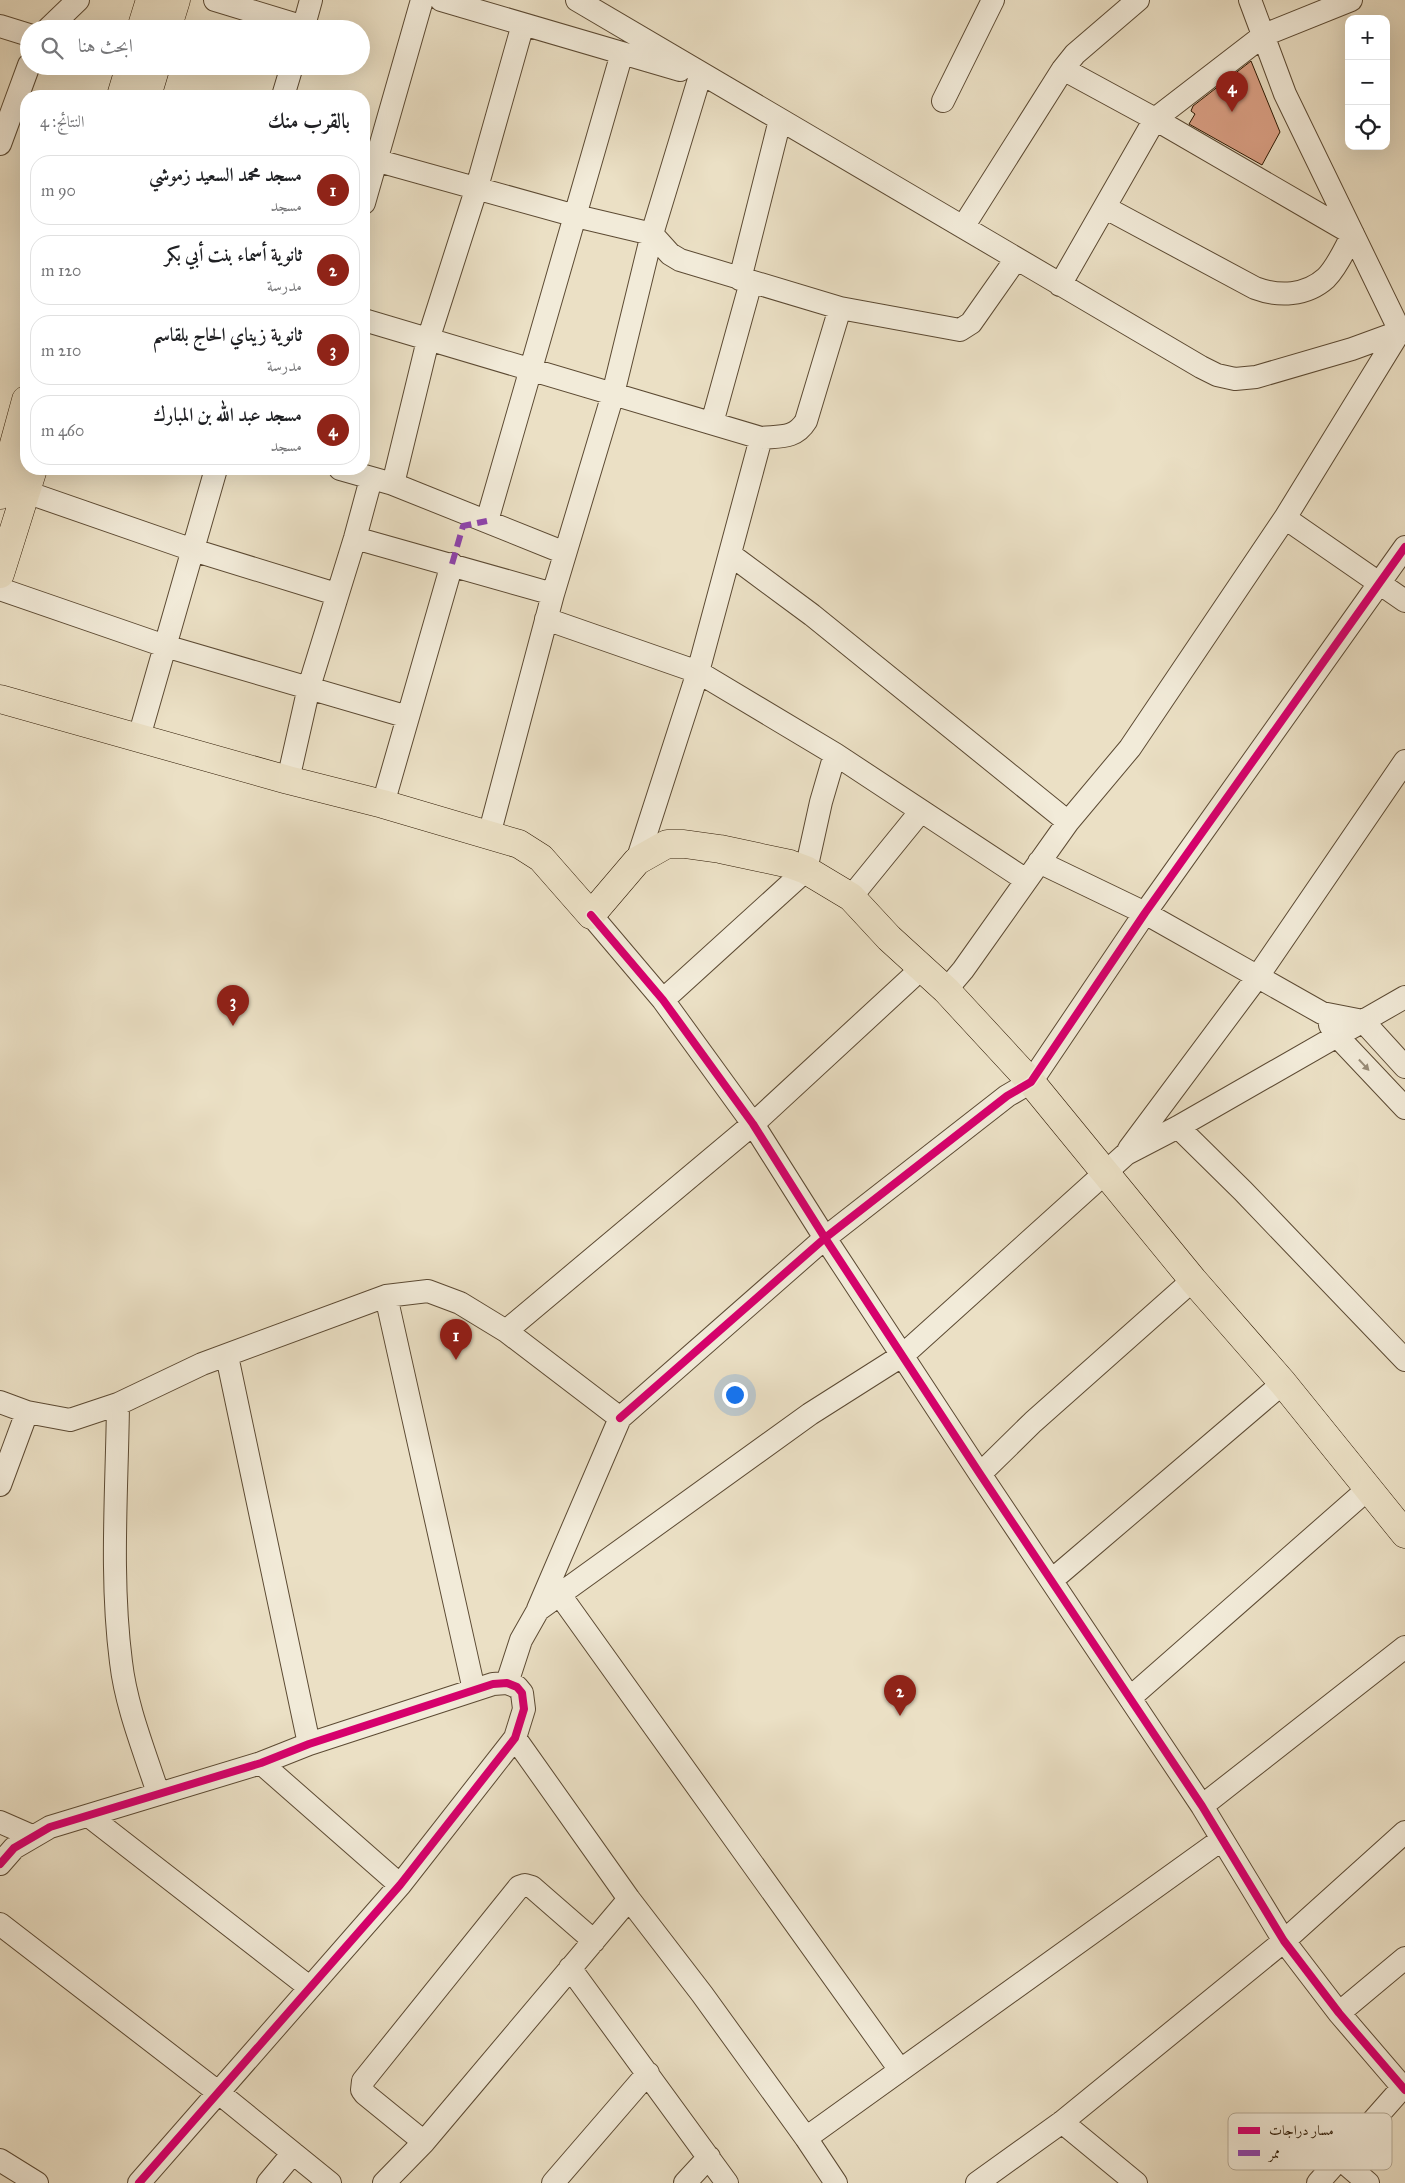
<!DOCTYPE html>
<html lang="ar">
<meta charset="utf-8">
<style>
body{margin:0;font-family:"IM FELL Great Primer",Amiri,serif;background:#f2f2f2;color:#202124;direction:rtl}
.controls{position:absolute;right:15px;top:15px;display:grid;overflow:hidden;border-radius:10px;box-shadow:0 5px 20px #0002}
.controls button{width:45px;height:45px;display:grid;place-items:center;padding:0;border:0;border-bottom:1px solid #e0e0e0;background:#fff;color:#202124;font:25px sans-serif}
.you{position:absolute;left:734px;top:1394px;width:18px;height:18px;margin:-12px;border:4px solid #fff;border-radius:50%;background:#1a73e8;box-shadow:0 0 0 8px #1a73e833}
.badge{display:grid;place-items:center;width:32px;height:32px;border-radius:50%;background:#8f2418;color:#fff;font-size:16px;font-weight:700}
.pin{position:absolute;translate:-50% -41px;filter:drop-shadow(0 1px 2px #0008)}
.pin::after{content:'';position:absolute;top:26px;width:18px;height:15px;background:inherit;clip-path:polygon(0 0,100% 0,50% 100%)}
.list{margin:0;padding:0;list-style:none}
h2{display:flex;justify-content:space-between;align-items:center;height:65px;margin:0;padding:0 20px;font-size:21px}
h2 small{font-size:16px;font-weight:400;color:#757577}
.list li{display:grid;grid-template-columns:32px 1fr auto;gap:15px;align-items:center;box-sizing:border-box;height:70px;margin:0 10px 10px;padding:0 10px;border:1px solid #e0e0e0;border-radius:20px}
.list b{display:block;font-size:19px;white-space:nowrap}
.list p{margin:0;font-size:16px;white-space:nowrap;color:#757577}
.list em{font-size:16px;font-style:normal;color:#757577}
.icon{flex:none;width:28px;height:28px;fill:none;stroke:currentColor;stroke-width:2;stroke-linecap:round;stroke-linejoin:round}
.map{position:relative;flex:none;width:1405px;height:2183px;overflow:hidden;direction:ltr}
.search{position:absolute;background:#fff;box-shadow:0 5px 20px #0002;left:20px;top:20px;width:350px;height:55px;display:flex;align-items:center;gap:12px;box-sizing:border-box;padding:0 18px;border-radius:28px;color:#757577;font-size:19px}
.panel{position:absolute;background:#fff;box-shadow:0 5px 20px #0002;left:20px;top:90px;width:350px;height:385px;border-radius:20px;direction:rtl}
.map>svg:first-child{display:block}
</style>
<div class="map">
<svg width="1405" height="2183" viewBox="0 0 1405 2183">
<rect width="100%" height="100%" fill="#ebe0c5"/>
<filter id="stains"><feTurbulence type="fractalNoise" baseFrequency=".004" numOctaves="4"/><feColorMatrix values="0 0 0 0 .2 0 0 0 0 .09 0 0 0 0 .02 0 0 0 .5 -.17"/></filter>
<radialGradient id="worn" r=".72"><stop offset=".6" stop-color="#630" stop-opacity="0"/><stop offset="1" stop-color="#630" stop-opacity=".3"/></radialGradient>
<path fill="#daa085" stroke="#2d1802" d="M1251 61 1280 132 1262 165 1189 124 1195 114 1191 111 1193 106Z"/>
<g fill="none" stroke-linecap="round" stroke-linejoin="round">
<g stroke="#5c4a33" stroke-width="24">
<path id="minor" d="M215 0 304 27
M441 0 680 70
M577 0 1201 367 1217 375 1235 379 1256 377 1352 349 1404 330
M0 26 29 35
M48 29 78 0
M303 29 311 0
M1063 69 1155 119 1353 234C1345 248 1338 266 1326 278 1306 296 1279 297 1255 288L1106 208
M283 96 292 66
M943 101 993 0
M0 144 29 65
M364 157 576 216 652 234 670 254 680 260 840 308 960 330 971 323 1016 259
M364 203 422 0
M963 227 1063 69 1075 54 1138 0
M740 279 780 120
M1060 285 1155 119 1264 35 1351 0
M364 320 761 438C780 436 795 439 806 421L840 308
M712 423 751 282
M340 469 393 484 565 553
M393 484 428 340 477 187 523 24
M26 492 193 550 336 594
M1285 518 1405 601
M487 521 622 53
M355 538 553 594
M731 555 812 615 1068 822
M0 589 165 646 408 717
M546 619 698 672 835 754 821 802 806 870 663 1000
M139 737 216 469
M835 754 1026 880
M288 780 309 687 355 538 371 479
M383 804 452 564
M489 835 553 594 613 394 652 234 700 76
M637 861 698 672 761 438
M1039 862 1145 913 1322 1013 1363 1021 1405 1067
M851 897 921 811
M591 915 663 1000 753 1124 825 1238 980 1474 1202 1806 1284 1941 1339 2013 1405 2090
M946 990 963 970 1068 822 1130 748 1285 518 1400 331 1285 94 1250 0
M1330 1025 1337 1036 1405 1108
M1178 1127 1243 1191 1405 1360
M1129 1149 1258 976 1405 761
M386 1296 474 1690
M506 1331 753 1124 922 968
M227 1356 309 1744
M0 1402 27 1412 70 1420 118 1404 202 1364 386 1296 428 1291 460 1303 506 1331 620 1418 538 1609
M118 1404C117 1489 110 1577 121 1662 126 1706 144 1750 158 1793
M620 1418 825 1238 1007 1096 1031 1082 1145 913 1405 547
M980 1474 1033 1422 1193 1280
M0 1485 27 1412
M1052 1580 1283 1383
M560 1595 900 2070
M507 1683 521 1640 538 1610 810 1414 903 1355 1126 1154 1178 1127 1405 997
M1131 1697 1369 1488
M515 1738 629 1899 702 1994 806 2138 836 2183
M261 1763 400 1885
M1202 1806 1405 1647
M89 1816 309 1987
M0 1822 32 1836
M0 1864 14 1848 50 1827 261 1763 309 1744 493 1684 507 1683 517 1687 522 1693 524 1709 515 1738 400 1885 139 2183
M0 1924 219 2093 330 2183
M570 1968 727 2183
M1339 2013 1405 1958
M1062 2122 1136 2183
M806 2138 1221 1840
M424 2142 365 2094 362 2090 363 2081 519 1887 525 1885 532 1887 594 1941
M1339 2158 1368 2183
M0 2160 37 2183
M268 2183 293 2153
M384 2183 424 2142 629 1899
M553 2183 648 2073
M685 2183 709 2157
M977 2183 1062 2122 1284 1941 1405 1832
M1318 2183 1402 2088"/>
</g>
<g stroke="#2d1802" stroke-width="29">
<path id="major" d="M141 29 150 0
M167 29 176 0
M121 96 130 66
M147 96 156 66
M0 495 26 400
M0 574 33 469
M0 699 288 780 383 804 519 844 541 858 591 915 637 861 667 844H684L720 849 790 864 806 870 851 897 889 938 946 990 1031 1082 1193 1280 1283 1383 1405 1534"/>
</g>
<use href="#minor" stroke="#f2ebd9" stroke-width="22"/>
<use href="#major" stroke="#ebe0c5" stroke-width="28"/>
<path stroke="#8e44ad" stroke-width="6" stroke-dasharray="12 6" stroke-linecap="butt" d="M452 564 463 526 487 521"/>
<g stroke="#f2ebd9" stroke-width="11">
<path id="cycleway" d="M591 915 663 1000 753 1124 825 1238 980 1474 1202 1806 1284 1941 1339 2013 1405 2090
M620 1418 825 1238 1007 1096 1031 1082 1145 913 1405 547
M0 1864 14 1848 50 1827 261 1763 309 1744 493 1684 507 1683 517 1687 522 1693 524 1709 515 1738 400 1885 139 2183"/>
</g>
<use href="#cycleway" stroke="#d6006c" stroke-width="8"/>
</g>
<defs><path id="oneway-solid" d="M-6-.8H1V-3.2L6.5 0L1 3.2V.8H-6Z" transform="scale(1.25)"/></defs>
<use fill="#998c78" href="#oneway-solid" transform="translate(1364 1065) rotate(47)"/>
<rect x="1228" y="2113" width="164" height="57" rx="8" fill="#f2ebd9" stroke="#b7ac98" stroke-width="1"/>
<rect x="1238" y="2127" width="22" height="7" fill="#d6006c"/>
<rect x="1238" y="2150" width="22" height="6" fill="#8e44ad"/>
<g font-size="14" fill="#2d1802">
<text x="1269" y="2135">مسار دراجات</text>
<text x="1269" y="2158">ممر</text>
</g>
<rect width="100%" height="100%" filter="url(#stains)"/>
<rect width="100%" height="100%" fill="url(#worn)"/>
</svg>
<div class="controls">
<button>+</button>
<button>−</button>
<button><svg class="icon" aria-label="locate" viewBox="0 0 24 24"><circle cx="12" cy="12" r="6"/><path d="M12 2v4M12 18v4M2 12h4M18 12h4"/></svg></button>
</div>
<div class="you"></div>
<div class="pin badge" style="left:456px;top:1360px">1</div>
<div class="pin badge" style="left:900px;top:1716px">2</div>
<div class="pin badge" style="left:233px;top:1026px">3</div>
<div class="pin badge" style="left:1232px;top:112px">4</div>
<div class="search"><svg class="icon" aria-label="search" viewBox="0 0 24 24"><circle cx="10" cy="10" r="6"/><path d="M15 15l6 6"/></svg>ابحث هنا</div>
<section class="panel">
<h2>بالقرب منك<small>النتائج: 4</small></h2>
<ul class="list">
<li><span class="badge">1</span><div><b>مسجد محمد السعيد زموشي</b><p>مسجد</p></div><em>90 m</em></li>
<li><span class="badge">2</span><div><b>ثانوية أسماء بنت أبي بكر</b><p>مدرسة</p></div><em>120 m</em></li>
<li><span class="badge">3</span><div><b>ثانوية زيناي الحاج بلقاسم</b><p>مدرسة</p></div><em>210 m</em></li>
<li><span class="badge">4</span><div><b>مسجد عبد الله بن المبارك</b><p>مسجد</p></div><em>460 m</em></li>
</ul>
</section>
</div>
